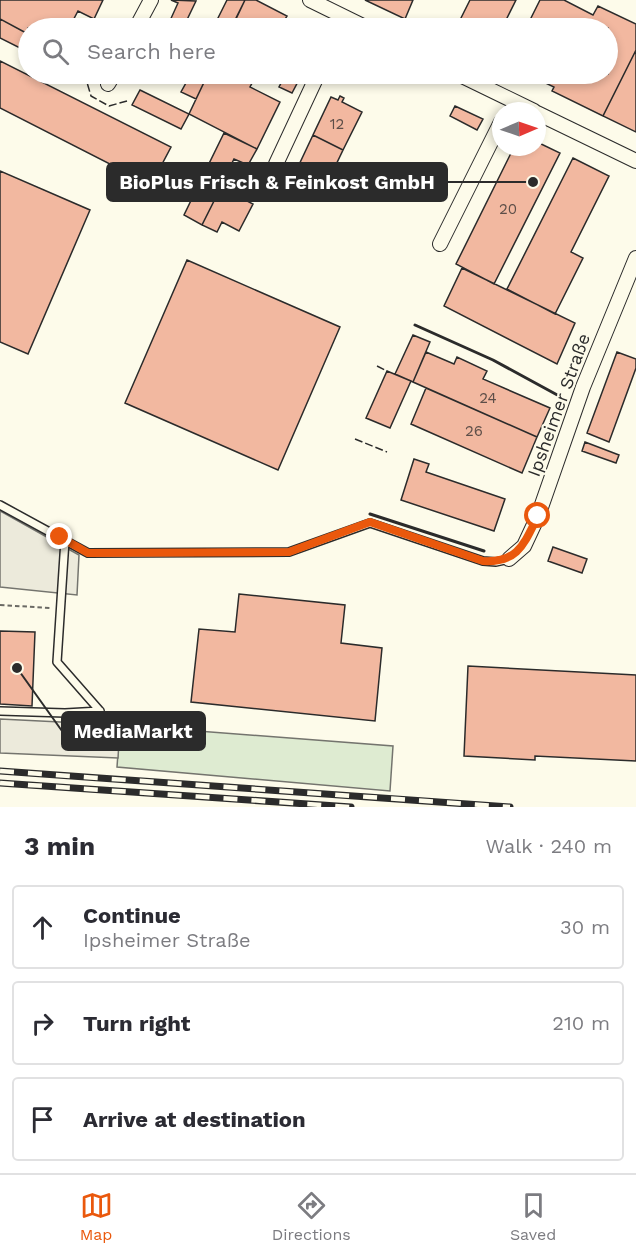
<!DOCTYPE html>
<meta charset="utf-8">
<style>
body{margin:0;font-family:"Work Sans",sans-serif;background:#f7f7f7;color:#2b2b33}
.compass{position:absolute;left:492px;top:102px;width:54px;height:54px;border-radius:50%;background:#fff;box-shadow:0 3px 9px #0003;rotate:88deg}
.stop{position:absolute;width:18px;height:18px;margin:-14px;border:4px solid #ea580c;border-radius:50%;background:#fff}
.stop.end{background:#ea580c;border-color:#fff;box-shadow:0 2px 6px #0008}
.list{margin:0;padding:0;list-style:none}
h2{display:flex;justify-content:space-between;align-items:center;height:78px;margin:0;padding:0 24px;font-size:26px}
h2 small{font-size:20px;font-weight:400;color:#7c7c81}
.list li{display:grid;grid-template-columns:39px 1fr auto;gap:18px;align-items:center;box-sizing:border-box;height:84px;margin:0 12px 12px;padding:0 12px;border:2px solid #e1e1e2;border-radius:6px}
.list b{display:block;font-size:22px;white-space:nowrap}
.list p{margin:0;font-size:20px;white-space:nowrap;color:#7c7c81}
.list em{font-size:20px;font-style:normal;color:#7c7c81}
.icon{flex:none;width:33px;height:33px;fill:none;stroke:currentColor;stroke-width:2;stroke-linecap:round;stroke-linejoin:round}
.map{position:relative;flex:none;width:636px;height:807px;overflow:hidden}
.search{position:absolute;background:#fff;box-shadow:0 3px 9px #0003;left:18px;right:18px;top:18px;height:66px;display:flex;align-items:center;gap:15px;box-sizing:border-box;padding:0 21px;border-radius:33px;color:#7c7c81;font-size:22px}
.sheet{height:366px;background:#fff}
nav{display:flex;justify-content:space-around;align-items:center;box-sizing:border-box;height:84px;border-top:2px solid #e1e1e2;background:#fff;font-size:16px;color:#7c7c81}
nav a{display:grid;justify-items:center;gap:3px}
nav .on{color:#ea580c}
.map>svg:first-child{display:block}
</style>
<div class="map">
<svg width="636" height="807" viewBox="0 0 636 807">
<rect width="100%" height="100%" fill="#fdfbea"/>
<path fill="#deebd1" stroke="#74746e" stroke-width="1.5" d="M120 725 393 746 390 791 117 767Z"/>
<path fill="#eceadb" stroke="#74746e" stroke-width="1.5" d="M0 511 79 555 77 595 0 587Z
M0 719 120 725 118 758 0 753Z"/>
<path fill="#f2b8a0" stroke="#2b2b2b" stroke-width="1.5" d="M0 0H103L94 19 78 11 69 28H28V34L0 19Z
M171 0 196 1 183 28H175L168 25 178 3Z
M227 0H245L231 28H213Z
M245 0H256L287 16 280 28H253L236 19Z
M365 0H413L405 19Z
M470 0H516L502 28H456Z
M540 0H564L593 15 598 6 636 24V50L603 116 552 91 554 87 527 74H608V28H526Z
M0 19 28 34V52L0 38Z
M236 19 253 28H231Z
M636 50V132L603 116Z
M0 61 171 147 151 185 0 108Z
M191 74H208L196 99 181 92Z
M208 74H257L250 87 280 102 257 149 189 114Z
M286 74H302L292 93 279 87Z
M140 90 189 114 181 129 132 105Z
M340 96 344 98 342 102 362 112 343 150 313 135 331 97 338 100Z
M455 106 483 119 477 130 450 116Z
M224 133 257 149 248 165 234 159 220 187 253 204 239 231 222 222 217 232 202 225 220 189 201 180Z
M313 135 343 150 319 200 289 186Z
M537 142 560 153 494 284 456 264 514 147H537Z
M573 158 609 176 571 252 583 258 555 314 507 289Z
M0 171 90 210 28 354 0 342Z
M201 180 220 189 202 225 184 215Z
M187 260 340 327 278 470 125 403Z
M462 268 575 323 557 364 444 306Z
M413 335 430 342 413 382 395 374Z
M426 352 454 364 457 357 487 371 483 379 550 408 537 437 413 382Z
M617 352 636 359V368L609 442 587 433Z
M387 371 411 381 390 428 366 418Z
M426 388 537 437 522 473 411 424Z
M585 442 619 455 616 463 582 451Z
M414 459 429 464 426 472 505 499 494 531 401 500Z
M553 547 587 559 582 573 548 561Z
M239 594 345 605 341 643 382 648 375 721 191 702 199 629 235 632Z
M0 631 35 632 32 706 0 704Z
M468 666 636 675V761L535 756V760L464 756Z"/>
<g fill="none" stroke-linecap="round" stroke-linejoin="round">
<g stroke="#2b2b2b" stroke-width="10">
<path id="service" d="M0 505 88 553 289 552 370 523 483 561 496 562 509 559
M65 540 57 662 100 711
M0 711 65 713 100 711"/>
</g>
<g stroke="#2b2b2b" stroke-width="16">
<path id="minor" d="M310 0 367 28
M136 28 151 0
M458 74 534 111
M108 84 114 74
M537 113 636 161
M276 164 318 74
M440 244 501 122
M509 559 524 546 538 516 583 387 636 258"/>
</g>
<path stroke="#6a6964" stroke-width="2" stroke-dasharray="4.5 3" stroke-linecap="butt" d="M0 605 51 608"/>
<use href="#service" stroke="#fdfbea" stroke-width="7"/>
<use href="#minor" stroke="#fdfbea" stroke-width="14"/>
<g stroke="#2b2b2b" stroke-width="7">
<path id="rail" d="M0 771 510 807
M0 783 351 807"/>
</g>
<use href="#rail" stroke="#fdfbea" stroke-width="4.5" stroke-dasharray="14" stroke-linecap="butt"/>
<path stroke="#2b2b2b" stroke-width="1.5" stroke-dasharray="8 3" stroke-linecap="butt" d="M89 74 86 79 91 96 109 106 127 101
M377 366 387 371
M355 439 387 452"/>
<path stroke="#2b2b2b" stroke-width="3" d="M415 325 493 360 561 397
M370 514 484 551"/>
</g>
<g fill="none" stroke-linecap="round" stroke-linejoin="round">
<path stroke="#ea580c" stroke-width="8" d="M60 537 88 553 289 552 370 522 483 561C518 563 524 544 538 516"/>
</g>
<g text-anchor="middle" stroke-width="4.5" stroke-linejoin="round" paint-order="stroke">
<g font-size="15" fill="#5d4e48">
<text x="337" y="129">12</text>
<text x="508" y="214">20</text>
<text x="488" y="403">24</text>
<text x="474" y="436">26</text>
</g>
<g font-size="18" fill="#2b2b2b" stroke="#fdfbea">
<text transform="translate(559 405) rotate(-70)" y="6">Ipsheimer Straße</text>
</g>
</g>
<path fill="none" stroke="#2b2b2b" stroke-width="2" d="M533 182L447 182M17 668L62 731"/>
<g fill="#2b2b2b" stroke="#fdfbea" stroke-width="2">
<circle cx="533" cy="182" r="6"/>
<circle cx="17" cy="668" r="6"/>
</g>
<g fill="#2b2b2b" stroke="#2b2b2b" stroke-width="2">
<rect x="107" y="163" width="340" height="38" rx="6"/>
<rect x="62" y="712" width="143" height="38" rx="6"/>
</g>
<g font-size="20" text-anchor="middle" font-weight="bold" fill="#fff">
<text x="277" y="189">BioPlus Frisch &amp; Feinkost GmbH</text>
<text x="133" y="738">MediaMarkt</text>
</g>
</svg>
<svg class="compass" viewBox="-18 -18 36 36"><path d="M0-13l5 13h-10z" fill="#e53935"/><path d="M0 13l5-13h-10z" fill="#7c7c81"/></svg>
<div class="stop" style="left:538px;top:516px"></div>
<div class="stop end" style="left:60px;top:537px"></div>
<div class="search"><svg class="icon" aria-label="search" viewBox="0 0 24 24"><circle cx="10" cy="10" r="6"/><path d="M15 15l6 6"/></svg>Search here</div>
</div>
<section class="sheet">
<h2>3 min<small>Walk · 240 m</small></h2>
<ul class="list">
<li><svg class="icon" aria-label="ahead" viewBox="0 0 24 24"><path d="M12 20V5M6 11l6-6 6 6"/></svg><div><b>Continue</b><p>Ipsheimer Straße</p></div><em>30 m</em></li>
<li><svg class="icon" aria-label="right" viewBox="0 0 24 24"><path d="M7 20v-9h11M14 6l5 5-5 5"/></svg><div><b>Turn right</b></div><em>210 m</em></li>
<li><svg class="icon" aria-label="arrive" viewBox="0 0 24 24"><path d="M6 21V4h12l-3 4 3 4H6"/></svg><div><b>Arrive at destination</b></div></li>
</ul>
</section>
<nav>
<a class="on"><svg class="icon" aria-label="map" viewBox="0 0 24 24"><path d="M3 6l6-2 6 2 6-2v14l-6 2-6-2-6 2zM9 4v14M15 6v14"/></svg>Map</a>
<a><svg class="icon" aria-label="directions" viewBox="0 0 24 24"><path d="M12 3l9 9-9 9-9-9zM9 14v-3h6M13 9l2 2-2 2"/></svg>Directions</a>
<a><svg class="icon" aria-label="saved" viewBox="0 0 24 24"><path d="M7 4h10v16l-5-4-5 4z"/></svg>Saved</a>
</nav>
